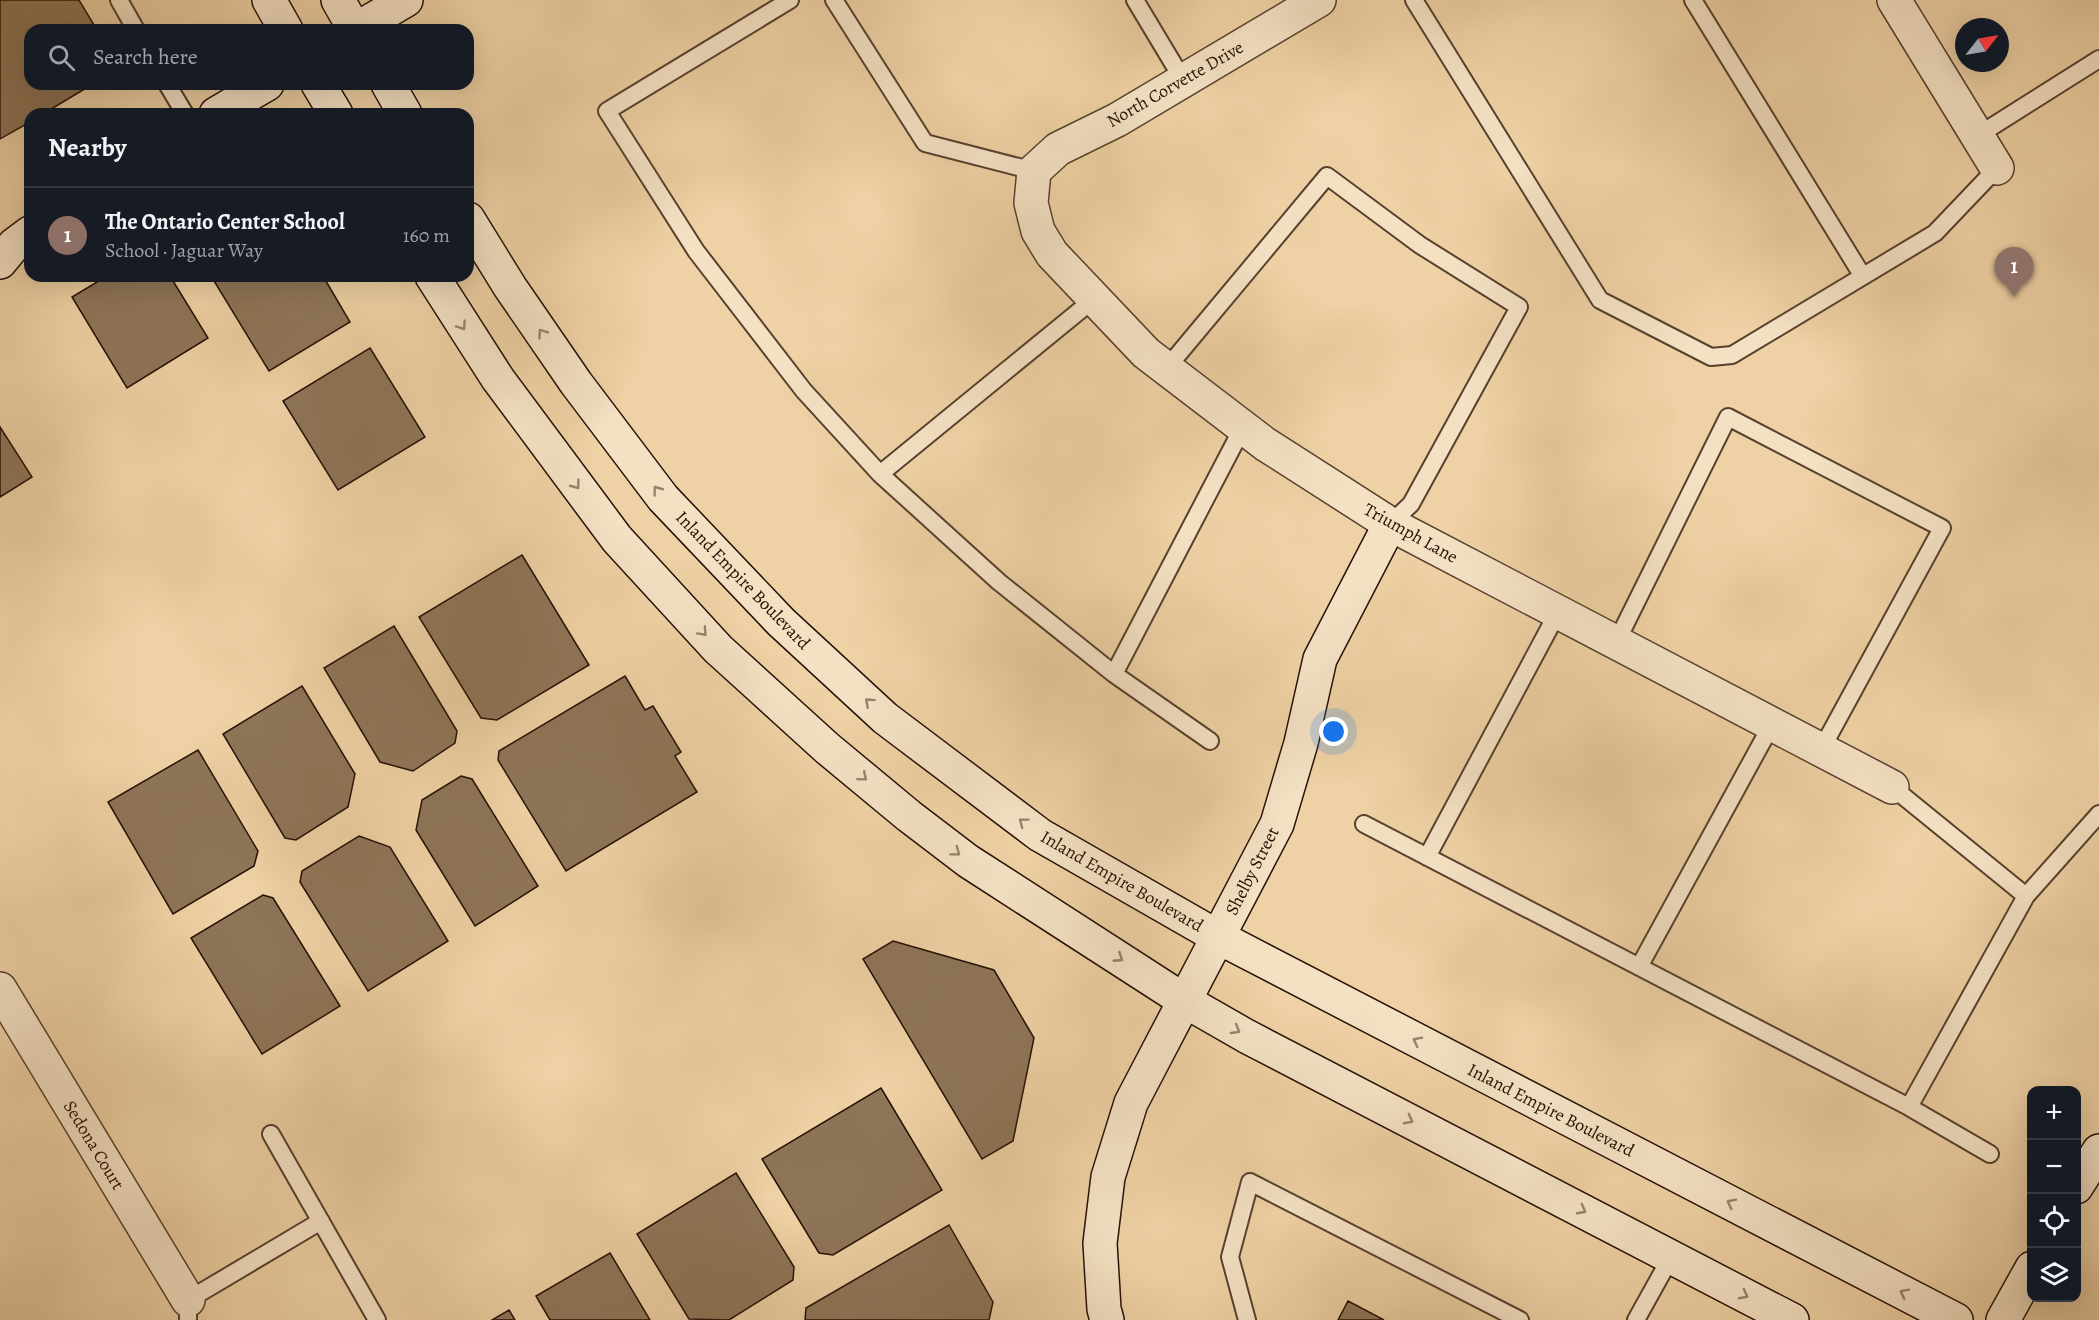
<!DOCTYPE html>
<meta charset="utf-8">
<style>
body{margin:0;font-family:Alegreya,serif;background:#242831;color:#f1f3f6}
.controls{position:absolute;right:18px;bottom:18px;display:grid;overflow:hidden;border-radius:12px;box-shadow:0 6px 24px #0002}
.controls button{width:54px;height:54px;display:grid;place-items:center;padding:0;border:0;border-bottom:2px solid #363941;background:#171b24;color:#f1f3f6;font:30px sans-serif}
.compass{position:absolute;left:1955px;top:18px;width:54px;height:54px;border-radius:50%;background:#171b24;box-shadow:0 6px 24px #0002;rotate:59deg}
.you{position:absolute;left:1334px;top:732px;width:21px;height:21px;margin:-15px;border:4px solid #fff;border-radius:50%;background:#1a73e8;box-shadow:0 0 0 9px #1a73e833}
.badge{display:grid;place-items:center;width:39px;height:39px;border-radius:50%;background:#2563eb;color:#fff;font-size:20px;font-weight:700}
.pin{position:absolute;translate:-50% -50px;filter:drop-shadow(0 2px 3px #0008)}
.pin::after{content:'';position:absolute;top:32px;width:21px;height:18px;background:inherit;clip-path:polygon(0 0,100% 0,50% 100%)}
.list{margin:0;padding:0;list-style:none}
h2{display:flex;justify-content:space-between;align-items:center;height:78px;margin:0;padding:0 24px;font-size:26px}
h2 small{font-size:20px;font-weight:400;color:#9ea1a6}
.list li{display:grid;grid-template-columns:39px 1fr auto;gap:18px;align-items:center;box-sizing:border-box;height:96px;padding:0 24px;border-top:2px solid #363941}
.list b{display:block;font-size:22px;white-space:nowrap}
.list p{margin:0;font-size:20px;white-space:nowrap;color:#9ea1a6}
.list em{font-size:20px;font-style:normal;color:#9ea1a6}
.icon{flex:none;width:33px;height:33px;fill:none;stroke:currentColor;stroke-width:2;stroke-linecap:round;stroke-linejoin:round}
.map{position:relative;flex:none;width:2099px;height:1320px;overflow:hidden}
.search{position:absolute;background:#171b24;box-shadow:0 6px 24px #0002;left:24px;top:24px;width:450px;height:66px;display:flex;align-items:center;gap:15px;box-sizing:border-box;padding:0 21px;border-radius:18px;color:#9ea1a6;font-size:22px}
.panel{position:absolute;background:#171b24;box-shadow:0 6px 24px #0002;left:24px;top:108px;width:450px;height:174px;border-radius:18px}
.map>svg:first-child{display:block}
</style>
<div class="map">
<svg width="2099" height="1320" viewBox="0 0 2099 1320">
<rect width="100%" height="100%" fill="#eed1a4"/>
<filter id="stains"><feTurbulence type="fractalNoise" baseFrequency=".00333" numOctaves="4"/><feColorMatrix values="0 0 0 0 .2 0 0 0 0 .09 0 0 0 0 .02 0 0 0 .5 -.17"/></filter>
<radialGradient id="worn" r=".72"><stop offset=".6" stop-color="#630" stop-opacity="0"/><stop offset="1" stop-color="#630" stop-opacity=".3"/></radialGradient>
<path fill="#8e7558" stroke="#251106" stroke-width="1.5" d="M0 0H79L97 30H30V84H93L43 114H30V122L0 139Z
M107 276H170L208 338 127 388 72 297Z
M211 276H323L350 322 269 371Z
M370 348 425 437 338 490 283 401Z
M0 427 32 477 0 497Z
M522 555 589 665 497 720 481 718 419 617Z
M394 626 457 731 455 743 413 771 380 762 324 668Z
M625 676 645 710 653 706 681 752 675 756 697 792 566 871 498 760 499 751Z
M302 686 355 774 348 807 296 840 285 838 223 734Z
M198 750 258 851 254 866 173 914 108 802Z
M461 776 472 779 538 886 475 926 416 830 422 800Z
M359 836 390 847 448 941 368 991 300 882 302 871Z
M263 895 273 898 340 1006 262 1054 191 938Z
M893 941 994 970 1034 1038 1013 1141 982 1159 863 959Z
M881 1088 942 1190 833 1255 819 1253 762 1159Z
M736 1173 794 1267 793 1280 729 1320 689 1319 637 1234Z
M949 1225 993 1302 989 1320H805L806 1308Z
M610 1253 650 1320H550L536 1296Z
M1348 1301 1384 1320H1338Z
M509 1310 515 1320H492Z"/>
<g fill="none" stroke-linecap="round" stroke-linejoin="round">
<g stroke="#57412e" stroke-width="20">
<path id="lane" d="M119 0 136 30
M790 0 607 111 696 251 804 391 880 474 999 582 1114 674 1210 741
M834 0 925 143 1034 171
M1135 0 1183 80
M1414 0 1600 300 1711 357 1732 355 1935 233 1997 168
M1693 0 1862 275
M167 84 185 114
M1977 136 2099 59
M1166 369 1327 176 1420 245 1519 307 1411 504 1390 524
M880 474 1094 299
M1616 643 1728 417 1942 528 1821 750
M1114 674 1243 427
M1892 787 2026 896
M1364 824 1909 1107 1990 1154
M1427 857 1558 612
M1639 967 1772 724
M1909 1107 2026 896 2099 814
M271 1134 377 1320
M188 1320V1300L321 1221
M1247 1320 1230 1257 1250 1182 1520 1320
M1636 1320 1671 1257"/>
</g>
<g stroke="#57412e" stroke-width="36">
<path id="street" d="M1319 0 1117 120 1058 149 1034 171 1031 203 1038 231 1052 254 1146 353 1265 444 1390 524 1892 787
M1894 0 1997 168
M0 989 188 1300"/>
</g>
<g stroke="#251106" stroke-width="36">
<path id="secondary" d="M269 0 286 30
M338 0 355 30
M355 30 406 0
M318 84 336 114
M388 84 405 114
M216 114 267 84
M468 219 510 287 576 383 663 498 781 622 885 718 1040 835 1218 937 1956 1320
M0 262 14 245 30 233
M432 276 498 379 617 539 718 649 827 748 909 816 968 861 1185 1001 1246 1036 1792 1320
M2076 1187 2099 1151
M1107 1320 1104 1309 1100 1243 1108 1177 1131 1103 1277 824 1301 743 1320 659 1390 524
M2003 1320 2032 1268"/>
</g>
<use href="#lane" stroke="#f4e1c4" stroke-width="16"/>
<use href="#street" stroke="#f4e1c4" stroke-width="33"/>
<use href="#secondary" stroke="#f4e1c4" stroke-width="33"/>
</g>
<defs><path id="oneway-chevron" d="M-2-3.5L2.5 0L-2 3.5" fill="none" stroke-width="1.6" stroke-linecap="round" stroke-linejoin="round" transform="scale(1.5)"/></defs>
<g stroke="#97836e">
<use href="#oneway-chevron" transform="translate(462 326) rotate(56)"/>
<use href="#oneway-chevron" transform="translate(542 333) rotate(-125)"/>
<use href="#oneway-chevron" transform="translate(576 485) rotate(53)"/>
<use href="#oneway-chevron" transform="translate(657 490) rotate(-127)"/>
<use href="#oneway-chevron" transform="translate(703 632) rotate(47)"/>
<use href="#oneway-chevron" transform="translate(869 702) rotate(-138)"/>
<use href="#oneway-chevron" transform="translate(863 777) rotate(40)"/>
<use href="#oneway-chevron" transform="translate(1023 822) rotate(-143)"/>
<use href="#oneway-chevron" transform="translate(956 852) rotate(37)"/>
<use href="#oneway-chevron" transform="translate(1119 958) rotate(33)"/>
<use href="#oneway-chevron" transform="translate(1236 1030) rotate(30)"/>
<use href="#oneway-chevron" transform="translate(1417 1041) rotate(-153)"/>
<use href="#oneway-chevron" transform="translate(1409 1120) rotate(28)"/>
<use href="#oneway-chevron" transform="translate(1731 1203) rotate(-153)"/>
<use href="#oneway-chevron" transform="translate(1582 1210) rotate(28)"/>
<use href="#oneway-chevron" transform="translate(1904 1293) rotate(-153)"/>
<use href="#oneway-chevron" transform="translate(1744 1295) rotate(28)"/>
</g>
<g text-anchor="middle" stroke-width="5" stroke-linejoin="round" paint-order="stroke">
<g font-size="18" fill="#251106" stroke="#f4e1c4">
<text transform="translate(1175 84) rotate(-30)" y="6">North Corvette Drive</text>
<text transform="translate(1411 533) rotate(29)" y="6">Triumph Lane</text>
<text transform="translate(743 580) rotate(46)" y="6">Inland Empire Boulevard</text>
<text transform="translate(1252 871) rotate(-63)" y="6">Shelby Street</text>
<text transform="translate(1122 881) rotate(30)" y="6">Inland Empire Boulevard</text>
<text transform="translate(1551 1110) rotate(27)" y="6">Inland Empire Boulevard</text>
<text transform="translate(94 1145) rotate(59)" y="6">Sedona Court</text>
</g>
</g>
<rect width="100%" height="100%" filter="url(#stains)"/>
<rect width="100%" height="100%" fill="url(#worn)"/>
</svg>
<div class="controls">
<button>+</button>
<button>−</button>
<button><svg class="icon" aria-label="locate" viewBox="0 0 24 24"><circle cx="12" cy="12" r="6"/><path d="M12 2v4M12 18v4M2 12h4M18 12h4"/></svg></button>
<button><svg class="icon" aria-label="layers" viewBox="0 0 24 24"><path d="M12 4l9 5-9 5-9-5zM3 14l9 5 9-5"/></svg></button>
</div>
<svg class="compass" viewBox="-18 -18 36 36"><path d="M0-13l5 13h-10z" fill="#e53935"/><path d="M0 13l5-13h-10z" fill="#9ea1a6"/></svg>
<div class="you"></div>
<div class="pin badge" style="left:2014px;top:297px;background:#8d6e63">1</div>
<div class="search"><svg class="icon" aria-label="search" viewBox="0 0 24 24"><circle cx="10" cy="10" r="6"/><path d="M15 15l6 6"/></svg>Search here</div>
<section class="panel">
<h2>Nearby<small></small></h2>
<ul class="list">
<li><span class="badge" style="background:#8d6e63">1</span><div><b>The Ontario Center School</b><p>School · Jaguar Way</p></div><em>160 m</em></li>
</ul>
</section>
</div>
